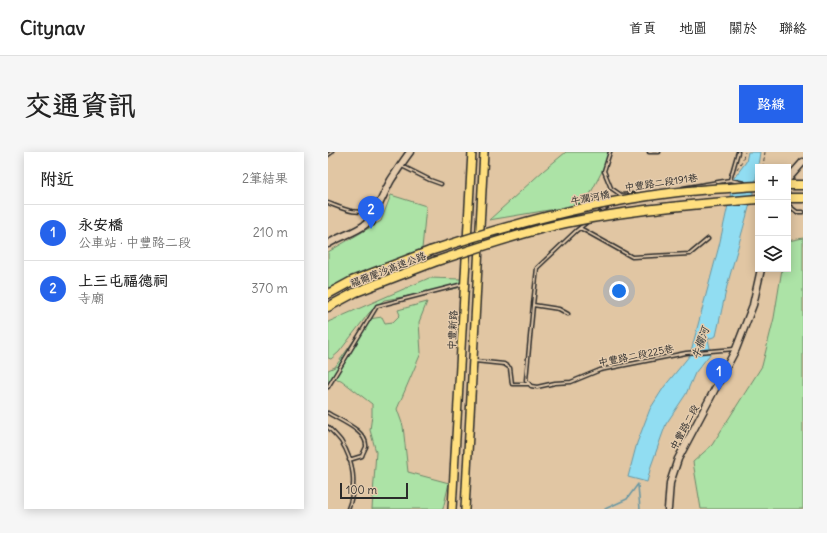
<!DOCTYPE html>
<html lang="zh-TW">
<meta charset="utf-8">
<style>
body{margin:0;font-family:Delius,"LXGW WenKai TC",sans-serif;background:#f6f6f6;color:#222}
.controls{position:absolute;right:12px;top:12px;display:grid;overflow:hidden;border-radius:0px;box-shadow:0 2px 10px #0003}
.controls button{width:36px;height:36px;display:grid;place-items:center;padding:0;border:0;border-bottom:1px solid #e0e0e0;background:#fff;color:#222;font:20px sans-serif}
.scale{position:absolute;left:12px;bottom:10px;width:68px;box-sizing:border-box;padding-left:4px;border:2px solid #2b2b2b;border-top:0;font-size:11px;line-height:14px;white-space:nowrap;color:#2b2b2b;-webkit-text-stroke:3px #e4cbac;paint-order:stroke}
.you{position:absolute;left:291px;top:139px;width:14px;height:14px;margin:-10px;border:3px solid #fff;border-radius:50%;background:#1a73e8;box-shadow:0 0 0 6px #1a73e833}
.badge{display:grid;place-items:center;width:26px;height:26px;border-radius:50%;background:#2563eb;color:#fff;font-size:13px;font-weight:700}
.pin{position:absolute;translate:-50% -33px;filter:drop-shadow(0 1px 2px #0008)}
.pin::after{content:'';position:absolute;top:21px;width:14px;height:12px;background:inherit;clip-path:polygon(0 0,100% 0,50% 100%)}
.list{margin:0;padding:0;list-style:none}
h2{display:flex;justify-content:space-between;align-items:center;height:52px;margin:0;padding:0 16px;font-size:17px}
h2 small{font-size:13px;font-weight:400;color:#767676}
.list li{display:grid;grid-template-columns:26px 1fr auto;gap:12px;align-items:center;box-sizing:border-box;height:56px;padding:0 16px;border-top:1px solid #e0e0e0}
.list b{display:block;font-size:15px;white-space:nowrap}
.list p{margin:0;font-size:13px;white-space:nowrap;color:#767676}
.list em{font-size:13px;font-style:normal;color:#767676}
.icon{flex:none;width:22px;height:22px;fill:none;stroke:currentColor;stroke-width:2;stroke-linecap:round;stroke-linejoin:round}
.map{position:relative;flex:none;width:475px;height:357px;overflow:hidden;border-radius:0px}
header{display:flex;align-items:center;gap:24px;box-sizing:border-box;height:56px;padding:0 20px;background:#fff;border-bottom:1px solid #e0e0e0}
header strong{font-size:19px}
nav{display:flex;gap:22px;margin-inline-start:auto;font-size:14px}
.intro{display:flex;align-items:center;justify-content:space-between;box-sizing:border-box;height:96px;padding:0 24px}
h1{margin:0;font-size:28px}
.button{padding:10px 18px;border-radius:0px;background:#2563eb;color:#fff;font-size:14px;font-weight:700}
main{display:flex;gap:24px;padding:0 24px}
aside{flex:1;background:#fff;border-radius:0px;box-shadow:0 2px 10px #0003}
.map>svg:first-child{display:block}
</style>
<header>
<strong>Citynav</strong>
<nav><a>首頁</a><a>地圖</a><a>關於</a><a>聯絡</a></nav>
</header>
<div class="intro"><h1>交通資訊</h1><a class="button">路線</a></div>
<main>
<aside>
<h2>附近<small>2筆結果</small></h2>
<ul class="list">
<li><span class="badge">1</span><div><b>永安橋</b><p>公車站 · 中豐路二段</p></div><em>210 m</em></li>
<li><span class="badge">2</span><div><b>上三屯福德祠</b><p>寺廟</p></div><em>370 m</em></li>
</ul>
</aside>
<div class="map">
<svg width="475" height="357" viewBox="0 0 475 357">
<rect width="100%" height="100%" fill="#e1c6a3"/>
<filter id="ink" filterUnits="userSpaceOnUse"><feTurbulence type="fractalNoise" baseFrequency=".025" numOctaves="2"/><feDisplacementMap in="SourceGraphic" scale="8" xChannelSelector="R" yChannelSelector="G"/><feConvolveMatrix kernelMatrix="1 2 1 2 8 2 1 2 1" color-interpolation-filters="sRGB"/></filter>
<g filter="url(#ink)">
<path fill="#ace3a6" stroke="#6c8768" d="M238 0H284L257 52 161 68 215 19Z
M63 43 98 54 94 97 0 136V100L53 69Z
M475 86V357H373L365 310 384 293 434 214 446 166 454 117H460V89Z
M101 126 133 127 130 136 56 148 41 161 11 200 3 207 0 206V170Z
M99 150 91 170 93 201 69 257 75 274 80 320 121 331 115 357H44L48 300 42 278 44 263V252L13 228 5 226 0 232V218L7 215 41 167 54 165 57 171 65 170 72 163 70 158Z"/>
<path fill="#91ddf2" stroke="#6896a2" d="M420 0H432L427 34 399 134 388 184 380 187 383 201 367 221 358 242 338 272 323 314 319 330 300 325 309 291 322 257 336 235 362 203 391 94 406 26 418 10Z"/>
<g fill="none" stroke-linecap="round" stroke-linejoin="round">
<path stroke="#6896a2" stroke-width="1.5" d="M310 333 312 357
M277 357 299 347 310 332"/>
<g stroke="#2b2b2b" stroke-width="5">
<path id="lane" d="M282 0 276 19 283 36 293 43 307 42
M321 0H331
M0 3 4 0
M74 14 102 28 113 32
M402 28 410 0
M355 36 402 28 416 31
M0 51C18 58 27 63 46 57
M460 53 469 60H475
M270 62 279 55
M45 72 47 65
M252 76 304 105 362 102 380 87
M205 153 198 228 203 234 209 235 227 231 243 230 272 218 358 201 407 197
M240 162 231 157 205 153 209 116 248 79 258 71
M147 209 176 212 182 216 184 232H201
M0 235 49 154 135 132
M0 261C11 268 40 279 38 295 37 297 35 301 34 304L21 308
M0 275C4 279 9 284 13 289 26 309 29 334 20 357"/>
</g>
<g stroke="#2b2b2b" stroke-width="9">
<path id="secondary" d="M460 27 475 10
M0 92C12 84 27 81 38 72 50 60 55 42 63 28 69 19 75 9 82 0
M340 357 342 331 350 307 408 197 425 153 433 117"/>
</g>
<g stroke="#2b2b2b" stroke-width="10">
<path id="primary" d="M124 357 144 0
M137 357 156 0"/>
</g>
<g stroke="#2b2b2b" stroke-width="11">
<path id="highway" d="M460 33H475
M460 46H475
M0 142 24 129 102 99
M0 155 28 140 106 110"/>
</g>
<path stroke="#2b2b2b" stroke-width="1" stroke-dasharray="3 3" stroke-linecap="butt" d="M435 15 437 0
M409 17 414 9 417 0"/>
<use href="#lane" stroke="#e4cbac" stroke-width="2"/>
<use href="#secondary" stroke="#e4cbac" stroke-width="6"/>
<use href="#primary" stroke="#ffdf80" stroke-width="7"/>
<use href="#highway" stroke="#ffdf80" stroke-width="8"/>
<g stroke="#2b2b2b" stroke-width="11" stroke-linecap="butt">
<path id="highway-bridge" d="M102 99C180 73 260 51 342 41 371 37 401 36 430 34
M106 110C142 98 179 86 216 76 286 59 359 53 430 47"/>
</g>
<use href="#highway-bridge" stroke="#ffdf80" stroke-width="8"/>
</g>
</g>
<g text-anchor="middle" stroke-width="3" stroke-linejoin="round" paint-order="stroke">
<g font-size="10" fill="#2b2b2b" stroke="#e4cbac">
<text transform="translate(333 30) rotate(-8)" y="4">中豐路二段191巷</text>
<text transform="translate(262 45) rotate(-11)" y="4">牛瀾河橋</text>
<text transform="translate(60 117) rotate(-21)" y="4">福爾摩沙高速公路</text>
<text transform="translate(124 178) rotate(-87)" y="4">中豐新路</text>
<text transform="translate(308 203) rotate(-11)" y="4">中豐路二段225巷</text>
<text transform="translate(356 275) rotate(-62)" y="4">中豐路二段</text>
</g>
<g font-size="11" font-style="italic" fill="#353d3f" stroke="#e4cbac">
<text transform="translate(372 191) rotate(-71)" y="4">牛欄河</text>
</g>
</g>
</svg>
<div class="controls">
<button>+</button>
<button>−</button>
<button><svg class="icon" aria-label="layers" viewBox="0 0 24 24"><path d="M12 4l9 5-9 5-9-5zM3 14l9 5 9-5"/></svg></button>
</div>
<div class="scale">100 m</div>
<div class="you"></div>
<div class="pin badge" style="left:391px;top:239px">1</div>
<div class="pin badge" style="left:43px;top:77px">2</div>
</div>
</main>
